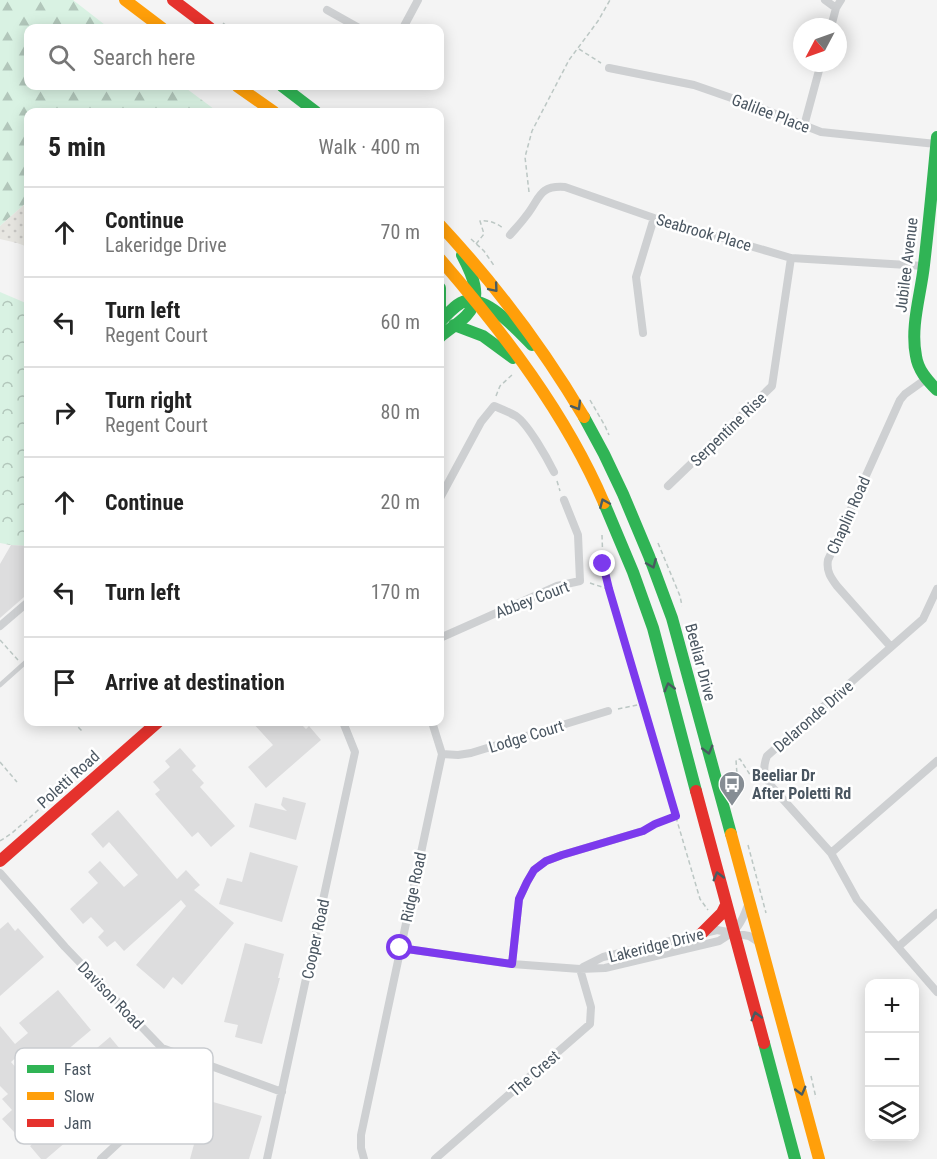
<!DOCTYPE html>
<meta charset="utf-8">
<style>
body{margin:0;font-family:"Roboto Condensed",sans-serif;background:#f6f6f6;color:#222}
.controls{position:absolute;right:18px;bottom:18px;display:grid;overflow:hidden;border-radius:12px;box-shadow:0 3px 15px #0003}
.controls button{width:54px;height:54px;display:grid;place-items:center;padding:0;border:0;border-bottom:2px solid #e0e0e0;background:#fff;color:#222;font:30px sans-serif}
.compass{position:absolute;left:793px;top:18px;width:54px;height:54px;border-radius:50%;background:#fff;box-shadow:0 3px 15px #0003;rotate:229deg}
.stop{position:absolute;width:18px;height:18px;margin:-14px;border:4px solid #7c3aed;border-radius:50%;background:#fff}
.stop.end{background:#7c3aed;border-color:#fff;box-shadow:0 2px 6px #0008}
.list{margin:0;padding:0;list-style:none}
h2{display:flex;justify-content:space-between;align-items:center;height:78px;margin:0;padding:0 24px;font-size:26px}
h2 small{font-size:20px;font-weight:400;color:#767676}
.list li{display:grid;grid-template-columns:39px 1fr auto;gap:18px;align-items:center;box-sizing:border-box;height:90px;padding:0 24px;border-top:2px solid #e0e0e0}
.list b{display:block;font-size:22px;white-space:nowrap}
.list p{margin:0;font-size:20px;white-space:nowrap;color:#767676}
.list em{font-size:20px;font-style:normal;color:#767676}
.icon{flex:none;width:33px;height:33px;fill:none;stroke:currentColor;stroke-width:2;stroke-linecap:round;stroke-linejoin:round}
.map{position:relative;flex:none;width:937px;height:1159px;overflow:hidden}
.search{position:absolute;background:#fff;box-shadow:0 3px 15px #0003;left:24px;top:24px;width:420px;height:66px;display:flex;align-items:center;gap:15px;box-sizing:border-box;padding:0 21px;border-radius:12px;color:#767676;font-size:22px}
.panel{position:absolute;background:#fff;box-shadow:0 3px 15px #0003;left:24px;top:108px;width:420px;height:618px;border-radius:12px}
.map>svg:first-child{display:block}
</style>
<div class="map">
<svg width="937" height="1159" viewBox="0 0 937 1159">
<defs>
<pattern id="forest-firs" width="22" height="20" patternUnits="userSpaceOnUse" patternTransform="scale(1.5)"><rect width="22" height="20" fill="#d9f2e3"/><path d="M5 1l3.5 6h-7zM16 11l3.5 6h-7z" fill="#b2c7bb"/></pattern>
<pattern id="sand-dots" width="8" height="8" patternUnits="userSpaceOnUse" patternTransform="scale(1.5)"><rect width="8" height="8" fill="#e7e6e1"/><path d="M2 2h.1M6 6h.1" fill="none" stroke="#c8c7c4" stroke-width="1.8" stroke-linecap="round"/></pattern>
<pattern id="park-crowns" width="20" height="18" patternUnits="userSpaceOnUse" patternTransform="scale(1.5)"><rect width="20" height="18" fill="#d9f2e3"/><path d="M2 6a3 3 0 1 1 6 0M12 15a3 3 0 1 1 6 0" fill="none" stroke="#b2c7bb"/></pattern>
</defs>
<rect width="100%" height="100%" fill="#f4f4f4"/>
<path fill="url(#forest-firs)" d="M0 0H73L109 28H28V86H183L218 112H28V196L26 203 0 226Z"/>
<path fill="url(#sand-dots)" d="M28 196V247L17 243 0 239V226L26 203Z"/>
<path fill="url(#park-crowns)" d="M0 292 28 304V546L11 545 0 543Z"/>
<path fill="#ddddde" d="M11 545 28 546V596L24 597 0 618V564Z
M252 722H299L306 729 309 726 321 740 266 788 248 767 273 745Z
M180 748 196 766 192 770 204 783 200 787 235 826 211 847 198 832 192 837 155 794 160 790 153 782 170 767 165 761Z
M283 797 306 803 296 840 249 827 255 803 287 811 281 805Z
M118 810 177 879 186 870 200 885 194 890 234 923 182 985 173 977 164 989 136 965 186 906 181 900 124 951 115 941 107 947 98 937 104 931 91 917 83 924 70 909 98 883 88 872 100 861 124 887 138 875 109 842 103 848 91 834Z
M250 852 298 866 282 922 219 904 227 878 242 882Z
M8 922 15 931 18 928 44 957 0 996V929Z
M245 943 284 954 278 978H280L262 1044 235 1037 238 1025 224 1022Z
M58 990 91 1030 59 1057 71 1070 110 1037 125 1055 102 1075 125 1100 114 1111 106 1103 84 1122 51 1084 63 1073 45 1052 32 1064 22 1052 11 1062 74 1135 46 1159H41L30 1146 44 1135 32 1120 16 1134 2 1119 12 1110 2 1099 8 1094 0 1086V1026L15 1044 28 1033 19 1023Z
M206 1100 262 1116 249 1159H190Z"/>
<g fill="none" stroke-linecap="round" stroke-linejoin="round">
<path stroke="#bcc7c4" stroke-width="1.5" stroke-dasharray="4.5 3" stroke-linecap="butt" d="M223 23 229 28
M579 49 601 63
M328 109 332 112
M529 192 525 157 532 131 569 60 598 21 610 0
M471 239 484 251 495 267
M476 244 484 234 480 221C489 220 497 223 504 229
M496 396 500 386 513 374
M590 400 605 426 609 435
M557 481 560 491
M602 535 603 564 609 589 700 899 708 910
M658 543 680 596 682 606
M590 583 608 589
M0 640 18 660
M618 709 642 704
M73 722 83 732
M0 762 17 782
M733 792 738 789 736 760 740 759 754 781 758 782
M652 826 675 817
M0 841 12 833 99 757
M748 845 766 913
M811 1076 816 1098"/>
<path stroke="#ced0d2" stroke-width="4.5" d="M0 685 28 660"/>
<path stroke="#ced0d2" stroke-width="8" d="M825 0 836 8
M327 10 359 28
M831 27 836 8 841 0
M403 28 418 0
M609 68 694 85 763 109 821 132 936 144
M804 126 821 63
M510 235C515 229 521 223 526 216 540 199 538 185 565 187L654 218 791 258 924 266
M643 333 636 277 654 218
M668 486 772 386 791 258
M440 498 481 422 494 406C501 409 509 412 516 416 528 424 547 458 554 472
M937 589 923 619 767 756C762 769 764 776 772 787L831 853 857 900 937 992
M0 626 28 602
M440 638 557 586 580 581 578 535 564 500
M891 647 837 586C831 578 826 571 828 560L900 400 905 394 926 379
M442 754 458 755 471 753 608 711
M831 853 937 761
M0 873 65 947 162 1048 282 1092
M898 947 937 913
M400 948 512 964 580 969 605 968 719 941C737 930 741 925 748 905
M512 964 519 899 527 882 534 870 546 861 562 855 643 831
M583 967 603 957 717 930 749 936 760 943
M101 1159 157 1107 182 1055
M267 1159 355 752 343 722
M364 1159 361 1148V1135L442 754 432 722
M435 1159 590 1024 591 1007 580 969"/>
<path stroke="#30b455" stroke-width="12" d="M282 86 316 112
M937 137C933 180 929 222 924 265 921 294 910 326 916 356 918 370 927 380 937 390
M440 288V311
M440 322C447 315 456 303 466 301 487 296 518 331 532 345
M454 325 483 336 513 358
M440 337C448 330 458 324 466 316 484 298 472 274 462 255
M584 417 604 454 623 494 649 556 672 618 731 834
M604 503 633 572 653 628 696 791
M764 1043 795 1159"/>
<path stroke="#ff9f0a" stroke-width="12" d="M125 0 162 28
M237 86 274 112
M440 225C495 284 543 348 584 417
M440 259C503 332 566 414 604 503
M731 834 819 1159"/>
<path stroke="#e5322d" stroke-width="12" d="M173 0 210 28
M696 791 764 1043
M0 861 158 722
M700 935 722 913 726 905"/>
</g>
<defs><path id="oneway-chevron" d="M-2-3.5L2.5 0L-2 3.5" fill="none" stroke-width="1.6" stroke-linecap="round" stroke-linejoin="round" transform="scale(1.5)"/></defs>
<g stroke="#495b60">
<use href="#oneway-chevron" transform="translate(494 288) rotate(50)"/>
<use href="#oneway-chevron" transform="translate(577 406) rotate(59)"/>
<use href="#oneway-chevron" transform="translate(604 503) rotate(-113)"/>
<use href="#oneway-chevron" transform="translate(652 564) rotate(67)"/>
<use href="#oneway-chevron" transform="translate(669 687) rotate(-105)"/>
<use href="#oneway-chevron" transform="translate(708 750) rotate(75)"/>
<use href="#oneway-chevron" transform="translate(718 876) rotate(-105)"/>
<use href="#oneway-chevron" transform="translate(756 1016) rotate(-105)"/>
<use href="#oneway-chevron" transform="translate(801 1091) rotate(75)"/>
</g>
<g fill="none" stroke-linecap="round" stroke-linejoin="round">
<path stroke="#7c3aed" stroke-width="8" d="M400 948 512 964 519 899 527 882 534 870 546 861 562 855 643 831 655 824 676 816 609 589 603 564"/>
</g>
<defs>
<g id="bus-pin" transform="scale(1.35)"><path d="M0 17L-7.5 6A9.5 9.5 0 1 1 7.5 6Z" fill="#868d94" stroke="#fff"/><path d="M-5-6H5V4H4V6H2V4H-2V6H-4V4H-5ZM-3.5-4V0h7V-4ZM-3.5 1.2v1.5H-2V1.2ZM2 1.2v1.5H3.5V1.2Z" fill="#fff"/></g>
</defs>
<g fill-rule="evenodd">
<use href="#bus-pin" x="732" y="784"/>
</g>
<g text-anchor="middle" stroke-width="5" stroke-linejoin="round" paint-order="stroke">
<g font-size="16" fill="#4a5661" stroke="#fff">
<text transform="translate(771 113) rotate(21)" y="6">Galilee Place</text>
<text transform="translate(704 232) rotate(16)" y="6">Seabrook Place</text>
<text transform="translate(906 265) rotate(-83)" y="6">Jubilee Avenue</text>
<text transform="translate(728 429) rotate(-44)" y="6">Serpentine Rise</text>
<text transform="translate(848 515) rotate(-66)" y="6">Chaplin Road</text>
<text transform="translate(532 599) rotate(-21)" y="6">Abbey Court</text>
<text transform="translate(701 662) rotate(75)" y="6">Beeliar Drive</text>
<text transform="translate(813 716) rotate(-41)" y="6">Delaronde Drive</text>
<text transform="translate(526 736) rotate(-17)" y="6">Lodge Court</text>
<text transform="translate(68 779) rotate(-42)" y="6">Poletti Road</text>
<text transform="translate(413 887) rotate(-78)" y="6">Ridge Road</text>
<text transform="translate(315 939) rotate(-78)" y="6">Cooper Road</text>
<text transform="translate(656 945) rotate(-14)" y="6">Lakeridge Drive</text>
<text transform="translate(111 995) rotate(46)" y="6">Davison Road</text>
<text transform="translate(534 1073) rotate(-41)" y="6">The Crest</text>
</g>
<g font-size="16" font-weight="bold" fill="#4a5661" stroke="#fff" text-anchor="start">
<text x="752" y="781">Beeliar Dr<tspan x="752" dy="18">After Poletti Rd</tspan></text>
</g>
</g>
<rect x="15" y="1048" width="198" height="96" rx="9" fill="#fff" stroke="#c9ccd0" stroke-width="1.5"/>
<rect x="27" y="1065" width="27" height="8" fill="#30b455"/>
<rect x="27" y="1092" width="27" height="8" fill="#ff9f0a"/>
<rect x="27" y="1119" width="27" height="8" fill="#e5322d"/>
<g font-size="16" fill="#4a5661">
<text x="64" y="1075">Fast</text>
<text x="64" y="1102">Slow</text>
<text x="64" y="1129">Jam</text>
</g>
</svg>
<div class="controls">
<button>+</button>
<button>−</button>
<button><svg class="icon" aria-label="layers" viewBox="0 0 24 24"><path d="M12 4l9 5-9 5-9-5zM3 14l9 5 9-5"/></svg></button>
</div>
<svg class="compass" viewBox="-18 -18 36 36"><path d="M0-13l5 13h-10z" fill="#e53935"/><path d="M0 13l5-13h-10z" fill="#767676"/></svg>
<div class="stop" style="left:400px;top:948px"></div>
<div class="stop end" style="left:603px;top:564px"></div>
<div class="search"><svg class="icon" aria-label="search" viewBox="0 0 24 24"><circle cx="10" cy="10" r="6"/><path d="M15 15l6 6"/></svg>Search here</div>
<section class="panel">
<h2>5 min<small>Walk · 400 m</small></h2>
<ul class="list">
<li><svg class="icon" aria-label="ahead" viewBox="0 0 24 24"><path d="M12 20V5M6 11l6-6 6 6"/></svg><div><b>Continue</b><p>Lakeridge Drive</p></div><em>70 m</em></li>
<li><svg class="icon" aria-label="left" viewBox="0 0 24 24"><path d="M17 20v-9H6M10 6l-5 5 5 5"/></svg><div><b>Turn left</b><p>Regent Court</p></div><em>60 m</em></li>
<li><svg class="icon" aria-label="right" viewBox="0 0 24 24"><path d="M7 20v-9h11M14 6l5 5-5 5"/></svg><div><b>Turn right</b><p>Regent Court</p></div><em>80 m</em></li>
<li><svg class="icon" aria-label="ahead" viewBox="0 0 24 24"><path d="M12 20V5M6 11l6-6 6 6"/></svg><div><b>Continue</b></div><em>20 m</em></li>
<li><svg class="icon" aria-label="left" viewBox="0 0 24 24"><path d="M17 20v-9H6M10 6l-5 5 5 5"/></svg><div><b>Turn left</b></div><em>170 m</em></li>
<li><svg class="icon" aria-label="arrive" viewBox="0 0 24 24"><path d="M6 21V4h12l-3 4 3 4H6"/></svg><div><b>Arrive at destination</b></div></li>
</ul>
</section>
</div>
